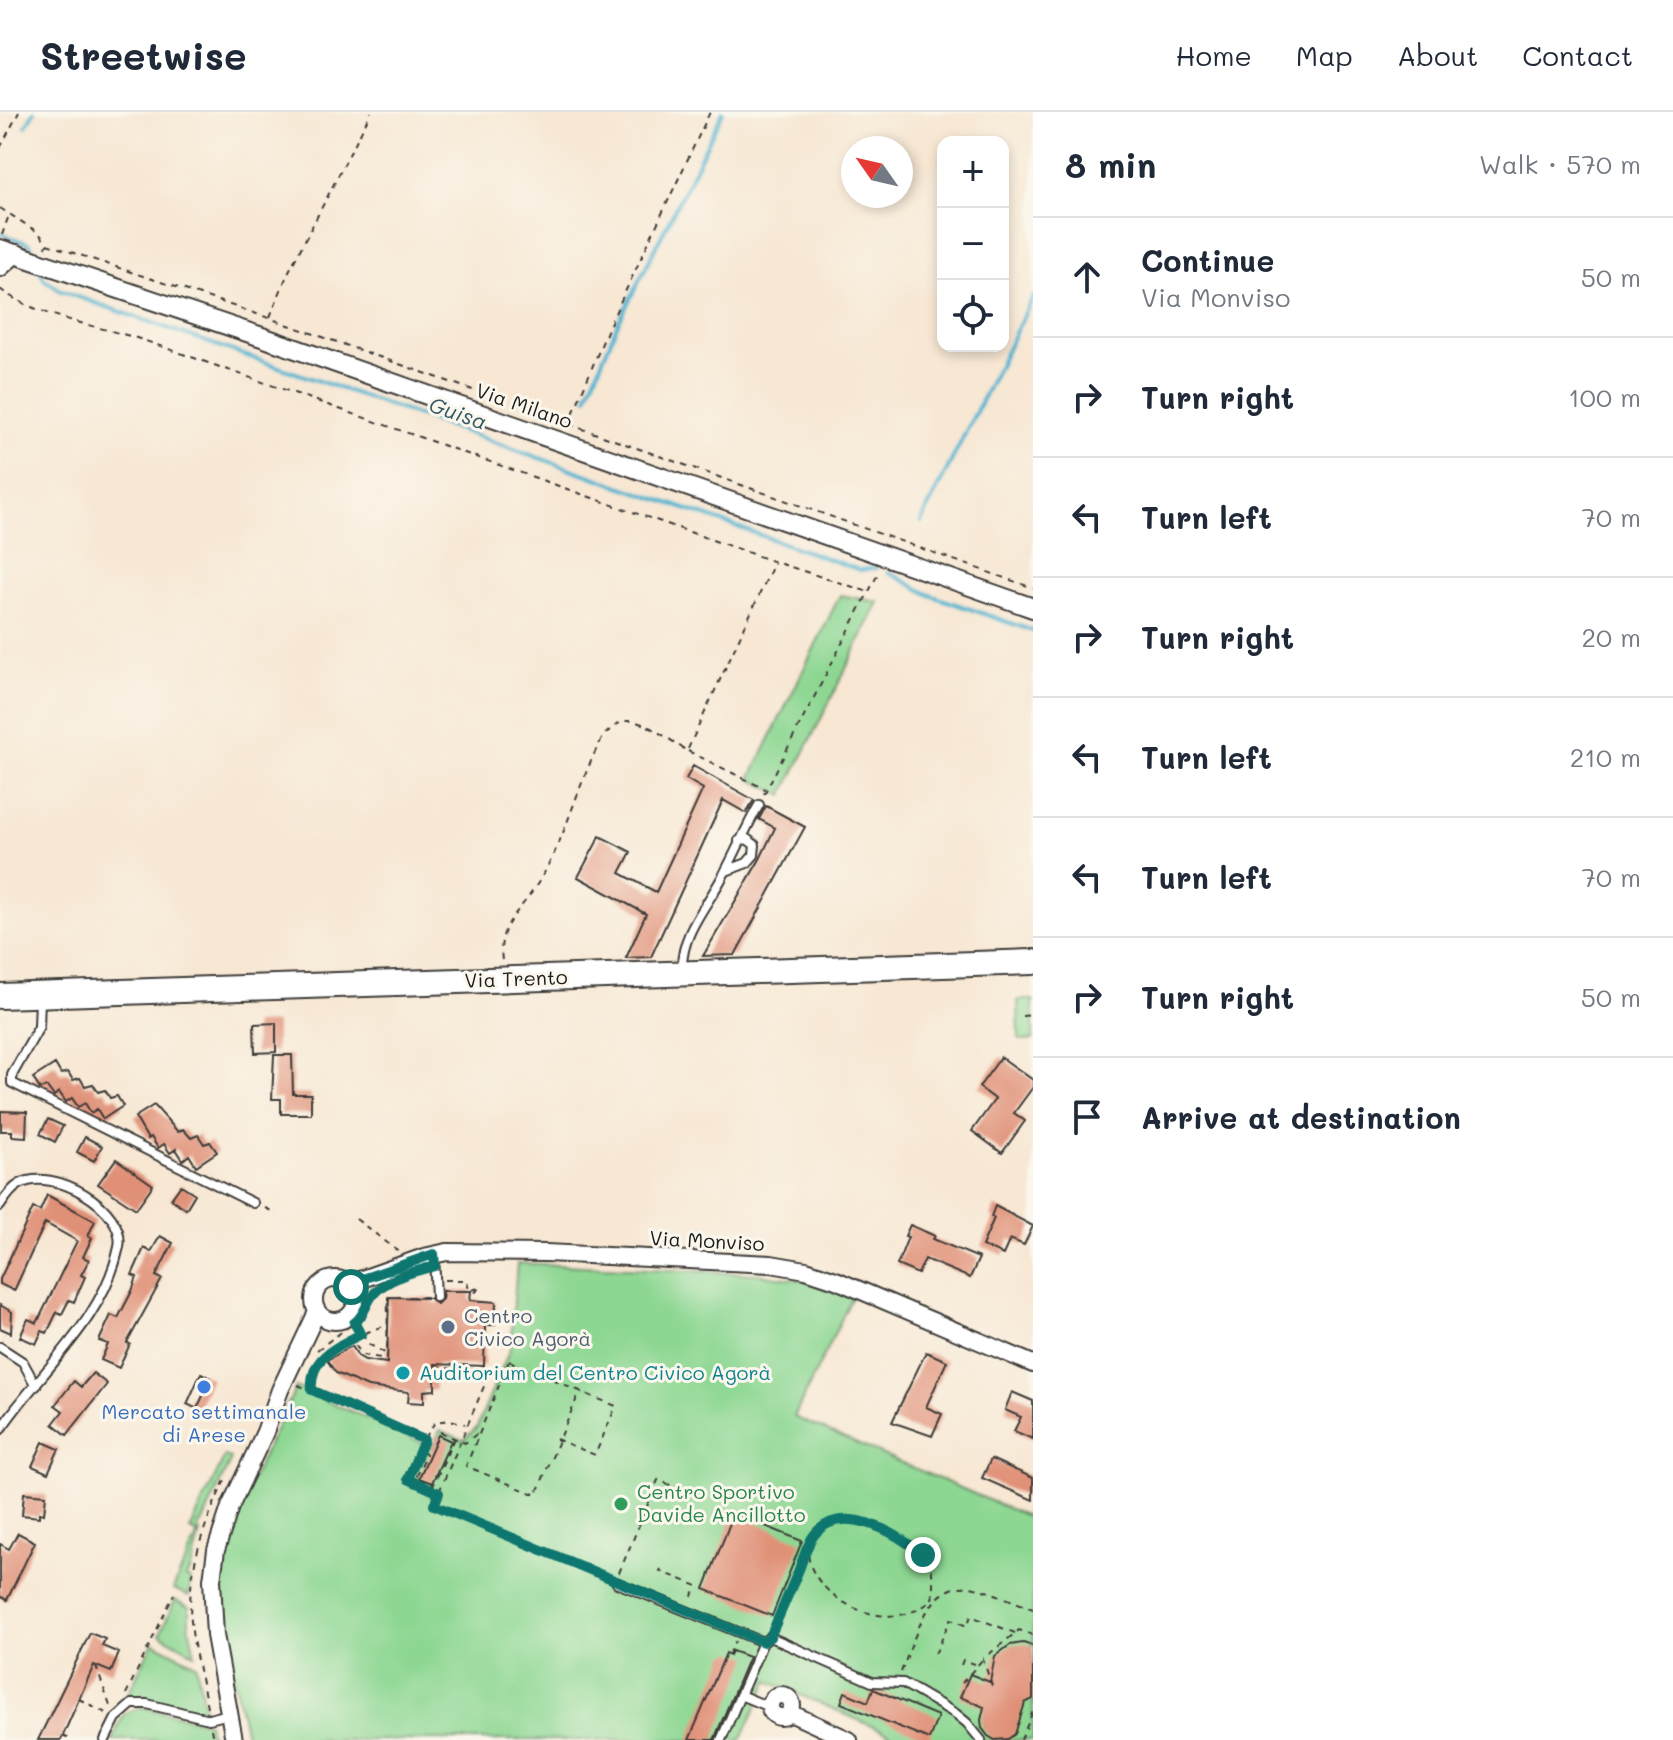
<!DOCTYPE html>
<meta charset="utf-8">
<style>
body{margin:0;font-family:Mali,sans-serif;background:#f2f2f3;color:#1f2937}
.controls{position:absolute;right:24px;top:24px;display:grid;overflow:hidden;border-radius:16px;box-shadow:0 4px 12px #0003}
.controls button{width:72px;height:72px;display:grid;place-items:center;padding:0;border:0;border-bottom:2px solid #e0e1e3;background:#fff;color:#1f2937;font:40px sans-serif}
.compass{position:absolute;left:841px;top:24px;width:72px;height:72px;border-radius:50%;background:#fff;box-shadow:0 4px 12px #0003;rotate:304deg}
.stop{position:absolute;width:24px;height:24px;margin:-18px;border:6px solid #0f766e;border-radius:50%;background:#fff}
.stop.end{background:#0f766e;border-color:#fff;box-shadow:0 2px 8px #0008}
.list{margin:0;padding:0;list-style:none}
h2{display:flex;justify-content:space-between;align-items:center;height:104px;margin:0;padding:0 32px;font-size:34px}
h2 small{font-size:26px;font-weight:400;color:#747a83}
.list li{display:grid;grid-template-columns:52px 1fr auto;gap:24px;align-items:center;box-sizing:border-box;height:120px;padding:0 32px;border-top:2px solid #e0e1e3}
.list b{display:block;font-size:30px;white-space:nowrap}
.list p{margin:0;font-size:26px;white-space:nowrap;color:#747a83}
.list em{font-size:26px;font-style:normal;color:#747a83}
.icon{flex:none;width:44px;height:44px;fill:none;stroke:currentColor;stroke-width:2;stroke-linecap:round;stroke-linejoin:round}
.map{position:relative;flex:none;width:1033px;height:1628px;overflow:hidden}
header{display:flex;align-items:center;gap:48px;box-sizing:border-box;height:112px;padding:0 40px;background:#fff;border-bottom:2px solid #e0e1e3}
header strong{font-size:38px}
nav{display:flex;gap:44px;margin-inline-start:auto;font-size:28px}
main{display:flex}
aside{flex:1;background:#fff}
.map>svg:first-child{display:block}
</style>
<header>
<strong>Streetwise</strong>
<nav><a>Home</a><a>Map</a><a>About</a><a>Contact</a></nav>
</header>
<main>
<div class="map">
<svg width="1033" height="1628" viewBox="0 0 1033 1628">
<rect width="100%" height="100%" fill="#fbf7ec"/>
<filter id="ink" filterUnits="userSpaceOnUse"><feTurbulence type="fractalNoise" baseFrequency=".0125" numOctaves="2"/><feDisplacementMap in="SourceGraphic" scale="16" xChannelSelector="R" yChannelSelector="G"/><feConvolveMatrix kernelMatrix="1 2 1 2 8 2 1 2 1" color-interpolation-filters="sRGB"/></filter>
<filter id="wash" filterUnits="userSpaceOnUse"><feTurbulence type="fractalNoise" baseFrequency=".006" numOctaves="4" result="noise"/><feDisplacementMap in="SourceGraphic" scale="32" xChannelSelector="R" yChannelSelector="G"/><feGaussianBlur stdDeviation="1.8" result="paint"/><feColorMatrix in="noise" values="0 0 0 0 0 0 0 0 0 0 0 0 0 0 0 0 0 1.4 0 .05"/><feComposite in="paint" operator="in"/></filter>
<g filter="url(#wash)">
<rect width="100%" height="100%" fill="#f7e7d3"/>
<path fill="#8dd793" stroke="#547a58" stroke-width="2" d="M840 483 879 490 783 683 750 667Z
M1018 888H1033V928H1019Z
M517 1151 757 1162 801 1168 852 1185 794 1305 1033 1407V1628H904L768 1569 763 1581 758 1583 760 1588 741 1628H247C237 1579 221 1526 222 1476 223 1412 269 1334 296 1275L432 1335 440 1318 463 1328 477 1315 510 1237Z
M225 1344 231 1347 202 1412H200L198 1416 200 1421 190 1460 188 1461 186 1466 191 1468 189 1484 173 1477 198 1422 190 1418Z
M175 1488 189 1495V1514L195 1542 160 1522Z
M153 1530 196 1552 205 1601 142 1587 123 1592Z
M140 1595 208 1610 211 1628H112L124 1602Z"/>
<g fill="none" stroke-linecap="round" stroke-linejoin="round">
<path stroke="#51b4d0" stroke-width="4" d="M26 14 34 0
M0 121 29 132 32 136
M40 158 44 167 61 179 860 458 876 456
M587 285 617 213 723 0
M921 410 1033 185
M888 460 930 483 1033 519"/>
</g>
<g id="blocks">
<path fill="#e09077" d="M693 654 754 688 746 701 723 688 651 845 626 846 646 802 578 765 600 724 631 740 620 761 656 780 703 677 686 667Z
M766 694 805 715 735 843 703 844 760 747 775 716 759 707Z
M276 911V940L255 941 254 912Z
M274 943H292L293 982H311V1002H281V987H272Z
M1001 945 1033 968V975L1014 1001 1025 1009 1002 1041 972 1019 995 987 979 975Z
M55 952 61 962 68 960 73 968 80 966 85 974 93 972 98 980 105 978 110 986 117 984 123 994 103 1007 97 997 91 1001 85 991 78 995 72 986 66 990 59 980 54 984 47 975 40 977 33 966Z
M154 993 178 1020 183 1017 191 1026 198 1023 204 1032 210 1030 217 1040 196 1054 189 1043 183 1048 176 1037 170 1041 164 1032 158 1036 151 1025 148 1027 135 1005Z
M1 999 27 1000 26 1025 12 1024V1019H1Z
M48 1007 63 1014 55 1030 40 1022Z
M85 1025 102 1034 94 1049 77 1040Z
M116 1047 153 1073 136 1097 98 1072Z
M181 1073 195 1082 186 1097 171 1087Z
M47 1083 95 1109 88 1124 92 1126 83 1145 89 1148 81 1163 85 1165 74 1190 69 1188 62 1202 57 1200 47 1221 42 1219 36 1232 20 1225 28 1207 37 1211 77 1129 45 1111 14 1179 0 1172V1167L33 1096 40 1099Z
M995 1094 1033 1114 1024 1133 1010 1127 1003 1143 982 1134 994 1106 991 1105Z
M910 1113 935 1124 933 1127 979 1146 970 1166 925 1147 918 1162 897 1153 908 1125 905 1124Z
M160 1124 173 1131 156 1164 162 1167 127 1231 130 1232 119 1256 101 1248 108 1232 99 1229 111 1203 118 1206 132 1179 137 1165 132 1163 144 1136 151 1140Z
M443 1179H471L470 1188 496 1190 495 1213H485L484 1254 435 1252V1278L424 1279V1291L408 1290 409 1280 368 1275 336 1261 327 1248 352 1234 358 1244 365 1248 387 1251 389 1185 429 1186 437 1192 442 1187Z
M0 1193 12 1200 11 1221 0 1216Z
M926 1240 947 1249 926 1295 942 1302 932 1324 892 1310Z
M93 1261 107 1272 67 1323 53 1312 63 1299 55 1293 74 1269 81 1275Z
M201 1261 211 1266 197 1297 187 1292Z
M1012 1280 1033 1289V1327L1014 1319 1021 1305 1005 1298Z
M438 1323 451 1329 432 1371 419 1366Z
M43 1330 59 1337 48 1361 32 1354Z
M991 1347 1033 1366V1388L982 1366Z
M24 1381 46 1383 44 1402 39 1401V1405L22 1403Z
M734 1401 802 1429 772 1504 704 1477Z
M18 1421 35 1430 7 1488 0 1484V1432L9 1437Z
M90 1521 105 1527 102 1534 119 1541 111 1560 94 1553 61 1628H38Z
M1023 1531 1033 1534V1587L1025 1591 1015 1622 1008 1627 995 1628 988 1624 982 1616 981 1608 984 1595 960 1585 970 1562 990 1570 995 1544 1010 1533Z
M732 1539 749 1545 714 1628H689L726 1541 730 1543Z
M873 1577 938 1604 929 1627 841 1591 845 1580 868 1590Z"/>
</g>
</g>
<g filter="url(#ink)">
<use href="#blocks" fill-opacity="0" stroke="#3d3a37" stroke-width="2"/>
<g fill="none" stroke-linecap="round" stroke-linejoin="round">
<g stroke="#3d3a37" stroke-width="12">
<path id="service" d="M726 759 747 751 754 743 755 733 747 727 739 729
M682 857C681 820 709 792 725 760 737 738 746 715 759 693
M40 887 39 915 12 963V971L253 1091
M0 1094C5 1086 11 1077 20 1072 52 1054 127 1096 119 1135 103 1210 41 1257 0 1318
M434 1143 436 1185
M0 1235 23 1250 36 1274
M617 1471 763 1530 770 1525 872 1570 903 1571 956 1602 967 1611 981 1628
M740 1583 769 1595
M105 1628 116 1606 132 1592H147L209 1607 229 1602
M721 1628 763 1530"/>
</g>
<g stroke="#3d3a37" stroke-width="20">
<path id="minor" d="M0 156 17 141
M314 1188a21 21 0 1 1 42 0a21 21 0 1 1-42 0Z
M348 1172 424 1145 447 1140 546 1141 771 1152 806 1158 836 1168 1033 1252
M770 1594a11 11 0 1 1 22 0a11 11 0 1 1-22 0Z
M790 1601 849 1628
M234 1628 215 1523 212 1468 216 1438 230 1395 265 1320 280 1278 317 1200"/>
</g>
<g stroke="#3d3a37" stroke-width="22">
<path id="tertiary" d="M0 137 262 225 1033 496"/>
</g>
<g stroke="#3d3a37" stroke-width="28">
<path id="primary" d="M0 884 1033 850"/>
</g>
<path stroke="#3d3a37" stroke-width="2" stroke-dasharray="6 6" stroke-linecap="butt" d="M0 36 19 0
M0 96 39 121 47 132 46 136
M2 123 9 103
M47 132 269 206 1033 476
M0 177C36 205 100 214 143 228L775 450 869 480
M270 205 288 161 371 0
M569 312 609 214 710 0
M688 639 765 677
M764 682 879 460
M502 848C497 814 517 803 534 777 567 729 576 672 604 623 611 617 618 610 627 609 643 607 673 630 687 639L774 451
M1022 904 1033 903
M265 1096 276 1101
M356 1107 398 1139
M445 1168H467L469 1179 481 1175 472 1183
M306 1189C307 1171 321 1159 339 1161
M355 1212 370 1233 387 1242
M361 1222 356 1234 362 1243 387 1247 388 1185H427
M317 1238 359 1207 376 1179
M509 1249 580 1279 536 1383 466 1354Z
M435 1255 477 1259 485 1272 439 1380
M298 1273 424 1328 408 1367 439 1381 434 1393 606 1465
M312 1277C311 1271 310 1264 313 1258 320 1239 369 1218 388 1213
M440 1320 465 1331 478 1321
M425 1326 435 1310 450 1308 465 1312
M556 1327 595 1343 616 1294 581 1280
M421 1340 426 1342 416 1366 433 1374 454 1326
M841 1409C869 1409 923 1426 931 1457 934 1468 933 1478 932 1488 866 1544 752 1434 841 1409Z
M661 1457 660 1459 697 1474 691 1487
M619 1461 658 1368 675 1375
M773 1517 807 1438
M935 1542 951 1507 967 1514 971 1504 1015 1521
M729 1543 735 1529
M961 1553 963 1548 975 1552
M96 1554 110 1594
M901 1560C915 1528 928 1465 975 1476 994 1480 1014 1490 1033 1497
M962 1571 982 1548
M992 1574 983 1547 1019 1518 1033 1523
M126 1582 174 1482
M79 1587 108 1602
M207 1595C202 1567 193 1538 191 1509 186 1460 205 1409 226 1366
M211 1617 213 1628
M62 1624 71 1628
M1021 1628 1033 1599"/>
<use href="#service" stroke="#fff" stroke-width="8"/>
<use href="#minor" stroke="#fff" stroke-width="16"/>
<use href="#tertiary" stroke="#fff" stroke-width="18"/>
<use href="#primary" stroke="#fff" stroke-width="24"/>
</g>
</g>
<g fill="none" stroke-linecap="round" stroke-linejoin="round" filter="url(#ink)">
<path stroke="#0f766e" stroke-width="10" d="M351 1175 354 1180 365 1166 434 1142 435 1154C415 1159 384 1167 372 1184 365 1194 364 1204 354 1211L361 1222C336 1235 309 1246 312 1278L424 1328 408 1367 439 1381 434 1393 763 1530 770 1525C780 1502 790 1479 800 1455 803 1446 807 1435 812 1426 838 1386 898 1421 923 1443"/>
</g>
<circle fill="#5c6f8a" stroke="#fbf7ec" stroke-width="3" cx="448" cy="1215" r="8"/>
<circle fill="#0f9aa8" stroke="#fbf7ec" stroke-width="3" cx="403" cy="1261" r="8"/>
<circle fill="#3f7fe0" stroke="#fbf7ec" stroke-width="3" cx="204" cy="1275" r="8"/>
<circle fill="#2e9e5b" stroke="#fbf7ec" stroke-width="3" cx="621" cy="1392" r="8"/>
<g text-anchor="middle" stroke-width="6" stroke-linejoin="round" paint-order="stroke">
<g font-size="20" fill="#1c1c1c" stroke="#fbf7ec">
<text transform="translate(524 294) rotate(19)" y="7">Via Milano</text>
<text transform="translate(516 867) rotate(-2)" y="7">Via Trento</text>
<text transform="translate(707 1129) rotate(3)" y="7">Via Monviso</text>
</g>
<g font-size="20" fill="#4e5e75" stroke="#fbf7ec" text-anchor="start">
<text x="464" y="1211">Centro<tspan x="464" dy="23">Civico Agorà</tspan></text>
</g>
<g font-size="20" fill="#0d838f" stroke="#fbf7ec" text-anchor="start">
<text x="419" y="1268">Auditorium del Centro Civico Agorà</text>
</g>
<g font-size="20" fill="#366cbe" stroke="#fbf7ec">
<text x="204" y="1307">Mercato settimanale<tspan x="204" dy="23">di Arese</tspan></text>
</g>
<g font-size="20" fill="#27864d" stroke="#fbf7ec" text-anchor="start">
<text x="637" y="1387">Centro Sportivo<tspan x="637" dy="23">Davide Ancillotto</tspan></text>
</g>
<g font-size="22" font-style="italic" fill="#315964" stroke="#fbf7ec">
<text transform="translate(458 301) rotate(19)" y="8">Guisa</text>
</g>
</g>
</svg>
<div class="controls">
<button>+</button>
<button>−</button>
<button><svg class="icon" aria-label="locate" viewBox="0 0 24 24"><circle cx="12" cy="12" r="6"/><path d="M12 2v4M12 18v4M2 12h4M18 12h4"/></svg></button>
</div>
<svg class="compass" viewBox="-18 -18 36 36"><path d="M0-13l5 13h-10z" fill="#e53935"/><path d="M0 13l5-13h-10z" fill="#747a83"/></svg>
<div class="stop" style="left:351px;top:1175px"></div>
<div class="stop end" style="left:923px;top:1443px"></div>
</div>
<aside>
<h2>8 min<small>Walk · 570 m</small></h2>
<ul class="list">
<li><svg class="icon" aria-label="ahead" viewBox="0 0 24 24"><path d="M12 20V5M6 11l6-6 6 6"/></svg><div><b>Continue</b><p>Via Monviso</p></div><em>50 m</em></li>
<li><svg class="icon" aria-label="right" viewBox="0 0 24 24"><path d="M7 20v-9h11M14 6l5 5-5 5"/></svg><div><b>Turn right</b></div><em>100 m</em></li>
<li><svg class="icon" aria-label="left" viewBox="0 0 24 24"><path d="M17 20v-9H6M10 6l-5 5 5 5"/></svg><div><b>Turn left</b></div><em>70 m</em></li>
<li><svg class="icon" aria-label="right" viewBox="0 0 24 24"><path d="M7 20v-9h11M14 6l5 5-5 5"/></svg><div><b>Turn right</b></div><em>20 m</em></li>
<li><svg class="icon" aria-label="left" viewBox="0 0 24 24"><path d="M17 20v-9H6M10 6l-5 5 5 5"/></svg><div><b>Turn left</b></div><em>210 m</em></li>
<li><svg class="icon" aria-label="left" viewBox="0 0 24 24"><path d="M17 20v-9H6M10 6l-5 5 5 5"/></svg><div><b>Turn left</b></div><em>70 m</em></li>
<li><svg class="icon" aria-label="right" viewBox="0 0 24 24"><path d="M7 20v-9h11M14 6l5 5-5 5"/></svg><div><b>Turn right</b></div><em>50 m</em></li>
<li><svg class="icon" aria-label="arrive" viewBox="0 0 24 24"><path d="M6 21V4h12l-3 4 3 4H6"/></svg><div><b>Arrive at destination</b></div></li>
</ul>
</aside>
</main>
